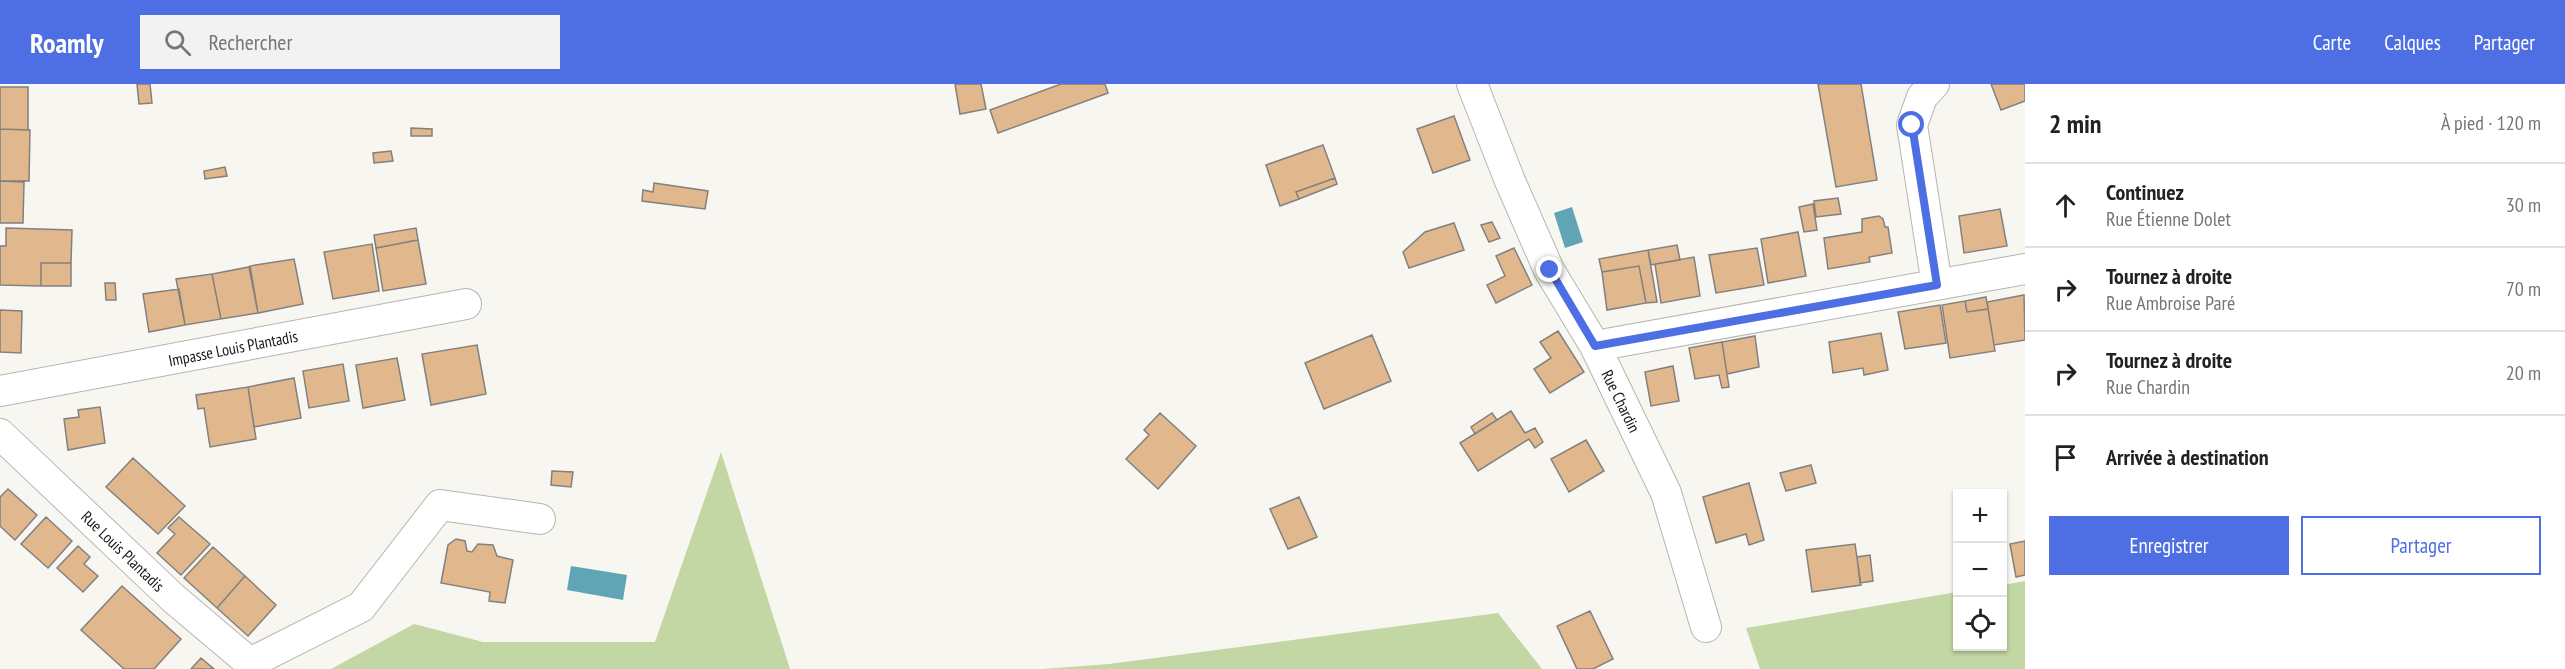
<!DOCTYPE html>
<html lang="fr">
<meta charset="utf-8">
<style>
body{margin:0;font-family:"PT Sans Narrow",sans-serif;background:#f2f2f2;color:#222}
.controls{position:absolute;right:18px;bottom:18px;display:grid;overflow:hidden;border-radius:0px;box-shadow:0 2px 4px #0004}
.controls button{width:54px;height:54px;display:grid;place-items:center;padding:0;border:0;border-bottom:2px solid #e0e0e0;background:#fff;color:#222;font:30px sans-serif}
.stop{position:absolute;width:18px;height:18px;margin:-14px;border:4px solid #4d6fe3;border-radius:50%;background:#fff}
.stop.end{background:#4d6fe3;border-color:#fff;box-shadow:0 2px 6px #0008}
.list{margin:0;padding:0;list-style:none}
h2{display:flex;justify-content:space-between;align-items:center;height:78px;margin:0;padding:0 24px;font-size:26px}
h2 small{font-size:20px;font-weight:400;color:#767676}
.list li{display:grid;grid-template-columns:39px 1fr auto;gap:18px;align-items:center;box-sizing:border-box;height:84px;padding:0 24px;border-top:2px solid #e0e0e0}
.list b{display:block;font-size:22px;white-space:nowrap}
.list p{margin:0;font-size:20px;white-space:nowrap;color:#767676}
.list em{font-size:20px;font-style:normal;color:#767676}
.actions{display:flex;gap:12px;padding:18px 24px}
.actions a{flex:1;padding:14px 0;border:2px solid #4d6fe3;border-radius:0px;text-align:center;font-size:21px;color:#4d6fe3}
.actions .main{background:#4d6fe3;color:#fff}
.icon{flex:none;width:33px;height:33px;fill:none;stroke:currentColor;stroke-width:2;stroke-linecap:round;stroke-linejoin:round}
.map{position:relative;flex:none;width:2025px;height:585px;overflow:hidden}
header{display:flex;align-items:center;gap:36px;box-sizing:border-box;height:84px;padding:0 30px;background:#4d6fe3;color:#fff}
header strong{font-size:28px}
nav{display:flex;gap:33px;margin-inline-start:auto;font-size:21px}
.search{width:420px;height:54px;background:#f2f2f2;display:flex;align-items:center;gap:15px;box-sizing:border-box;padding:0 21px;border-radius:0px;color:#767676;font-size:22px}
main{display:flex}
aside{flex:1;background:#fff}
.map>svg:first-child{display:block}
</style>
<header>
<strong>Roamly</strong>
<div class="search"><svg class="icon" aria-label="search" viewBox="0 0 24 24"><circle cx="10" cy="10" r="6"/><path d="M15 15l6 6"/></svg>Rechercher</div>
<nav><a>Carte</a><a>Calques</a><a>Partager</a></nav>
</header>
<main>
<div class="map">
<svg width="2025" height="585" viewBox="0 0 2025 585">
<rect width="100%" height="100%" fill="#f7f6f1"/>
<path fill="#c2d7a3" d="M721 368 790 585H331L414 540 483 558H655Z
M2025 497V585H1760L1746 544 1957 508 1958 562H2002L2003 501Z
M1498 529 1542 585H1042L1109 580Z"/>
<path fill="#5fa5b5" d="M1572 123 1583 158 1565 164 1554 129Z
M571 482 627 491 623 516 567 506Z"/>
<path fill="#e1b88d" stroke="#83807d" stroke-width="1.5" d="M137 0H150L152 19 139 20Z
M955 0H981L986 25 960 30Z
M1061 0H1105L1108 9 998 49 990 26Z
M1818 0H1861L1877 96 1836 103Z
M1991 0H2025V17L2001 26Z
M0 3H28V46L0 45Z
M1454 32 1470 76 1433 89 1417 45Z
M411 44 432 45V52H411Z
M0 45 30 46 29 97H0Z
M1323 61 1335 94 1296 108 1299 115 1280 122 1266 81Z
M391 67 393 77 374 79 373 69Z
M225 83 227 92 205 95 204 87Z
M1335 94 1337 100 1299 115 1296 108Z
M0 97 24 98 23 139H0Z
M654 99 708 107 705 125 642 117 643 106 653 108Z
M1838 114 1841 130 1816 133 1814 117Z
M1813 120 1817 146 1804 148 1799 123Z
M2000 125 2007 162 1964 169 1959 132Z
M1879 132 1883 135 1885 143H1888L1892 169 1869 173 1870 178 1828 185 1824 154 1862 148V135Z
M1492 138 1500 154 1489 158 1481 141Z
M1454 139 1464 166 1409 184 1403 168 1425 148Z
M6 144 72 146 71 179H41V202L0 201V162H6Z
M416 144 418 156 376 164 374 151Z
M1798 148 1806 192 1768 199 1761 155Z
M418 156 426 200 383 207 376 164Z
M372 160 379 207 333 215 324 168Z
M1677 161 1680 176 1651 181 1648 166Z
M1514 164 1532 201 1496 219 1487 201 1505 192 1496 172Z
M1757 164 1764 201 1716 209 1709 171Z
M1648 166 1657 218 1646 219 1639 182 1602 188 1599 175Z
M1694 173 1700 212 1661 219 1655 180Z
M294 175 303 220 258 229 250 182Z
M41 179H71V202H41Z
M1639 182 1646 219 1607 226 1602 188Z
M249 183 258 229 221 235 212 190Z
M212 190 221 235 185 241 176 195Z
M105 199H115L116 216H106Z
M179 205 185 241 149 248 143 210Z
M2024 211 2025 256 1994 261 1987 218Z
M1986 213 1988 225 1967 228 1965 217Z
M1965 217 1967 228 1988 225 1995 267 1950 274 1942 221Z
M1940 221 1946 259 1905 265 1898 228Z
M0 226 22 227 21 269 0 268Z
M1558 247 1584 288 1550 309 1534 285 1551 274 1540 258Z
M1881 249 1888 286 1864 291 1863 284 1833 289 1829 258Z
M1372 251 1391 297 1324 325 1305 279Z
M1755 252 1759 283 1727 290 1722 258Z
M1722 258 1729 303 1722 304 1719 291 1695 295 1689 264Z
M477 261 486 310 431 321 422 270Z
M397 274 405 316 363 324 356 281Z
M343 280 349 317 309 324 303 287Z
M1673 282 1679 317 1651 322 1645 288Z
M294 294 301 334 254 343 248 303Z
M248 303 256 355 210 363 204 324 198 325 196 311Z
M100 323 105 359 68 366 64 335 79 333 78 326Z
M1511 327 1525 349 1535 344 1543 358 1535 364 1529 355 1478 387 1460 359Z
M1160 329 1196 362 1158 405 1126 375 1149 351 1144 346Z
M1492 329 1497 336 1475 350 1471 343Z
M1586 356 1604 387 1569 408 1551 375Z
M133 374 185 422 158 450 106 403Z
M1811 381 1816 399 1786 407 1780 389Z
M552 387 573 388 571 403 551 401Z
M1749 399 1764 456 1749 461 1746 450 1716 459 1703 413Z
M8 405 37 431 15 456 0 442V413Z
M1299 413 1317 453 1288 465 1270 425Z
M46 433 72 457 48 484 21 460Z
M179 433 210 460 181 491 157 469 175 450 168 444Z
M456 455 465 457 467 467 472 468 478 460 493 461 497 472 513 476 505 519 489 517 490 508 441 499 448 461Z
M2025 457V491L2016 493 2010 460Z
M1855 460 1861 501 1812 508 1806 466Z
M78 462 90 473 84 480 98 492 83 508 57 484Z
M213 463 245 492 217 524 184 494Z
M1870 471 1873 497 1860 499 1857 473Z
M245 492 276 521 248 552 217 524Z
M122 502 181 555 154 585H124L81 546Z
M1590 527 1613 575 1593 585H1577L1557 542Z
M201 574 214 585H191Z"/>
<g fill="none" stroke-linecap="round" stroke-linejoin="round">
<g stroke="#b7b5b1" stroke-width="32">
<path id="minor" d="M1472 0 1510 97 1549 186 1595 262 1666 409 1706 543
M1934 0 1922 13 1912 41 1937 201
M1595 262 2025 185
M0 307 466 220
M0 350 173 514 250 579
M250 579 361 523 440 421 540 435"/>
</g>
<use href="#minor" stroke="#fff" stroke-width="30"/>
</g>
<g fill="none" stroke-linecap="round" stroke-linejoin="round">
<path stroke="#4d6fe3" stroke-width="8" d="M1550 186 1595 262 1937 201 1912 41"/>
</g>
<g text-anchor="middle" stroke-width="4.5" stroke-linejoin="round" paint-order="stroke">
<g font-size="16" fill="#181716" stroke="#fff">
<text transform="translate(233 264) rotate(-11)" y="6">Impasse Louis Plantadis</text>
<text transform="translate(1621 317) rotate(64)" y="6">Rue Chardin</text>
<text transform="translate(123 467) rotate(44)" y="6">Rue Louis Plantadis</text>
</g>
</g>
</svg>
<div class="controls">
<button>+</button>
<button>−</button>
<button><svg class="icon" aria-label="locate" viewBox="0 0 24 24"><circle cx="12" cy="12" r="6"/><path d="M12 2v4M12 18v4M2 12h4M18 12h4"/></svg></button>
</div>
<div class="stop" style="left:1912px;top:41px"></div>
<div class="stop end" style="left:1550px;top:186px"></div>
</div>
<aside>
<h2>2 min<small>À pied · 120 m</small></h2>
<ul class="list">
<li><svg class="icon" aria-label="ahead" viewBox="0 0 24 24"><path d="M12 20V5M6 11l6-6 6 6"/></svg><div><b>Continuez</b><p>Rue Étienne Dolet</p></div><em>30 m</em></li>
<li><svg class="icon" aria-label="right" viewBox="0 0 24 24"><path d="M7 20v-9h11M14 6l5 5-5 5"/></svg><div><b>Tournez à droite</b><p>Rue Ambroise Paré</p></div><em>70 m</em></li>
<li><svg class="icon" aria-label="right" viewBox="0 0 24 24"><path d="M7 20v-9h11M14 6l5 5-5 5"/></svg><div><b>Tournez à droite</b><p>Rue Chardin</p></div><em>20 m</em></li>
<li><svg class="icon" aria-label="arrive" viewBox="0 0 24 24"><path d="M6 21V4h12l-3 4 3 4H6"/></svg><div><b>Arrivée à destination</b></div></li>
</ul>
<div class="actions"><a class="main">Enregistrer</a><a>Partager</a></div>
</aside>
</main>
